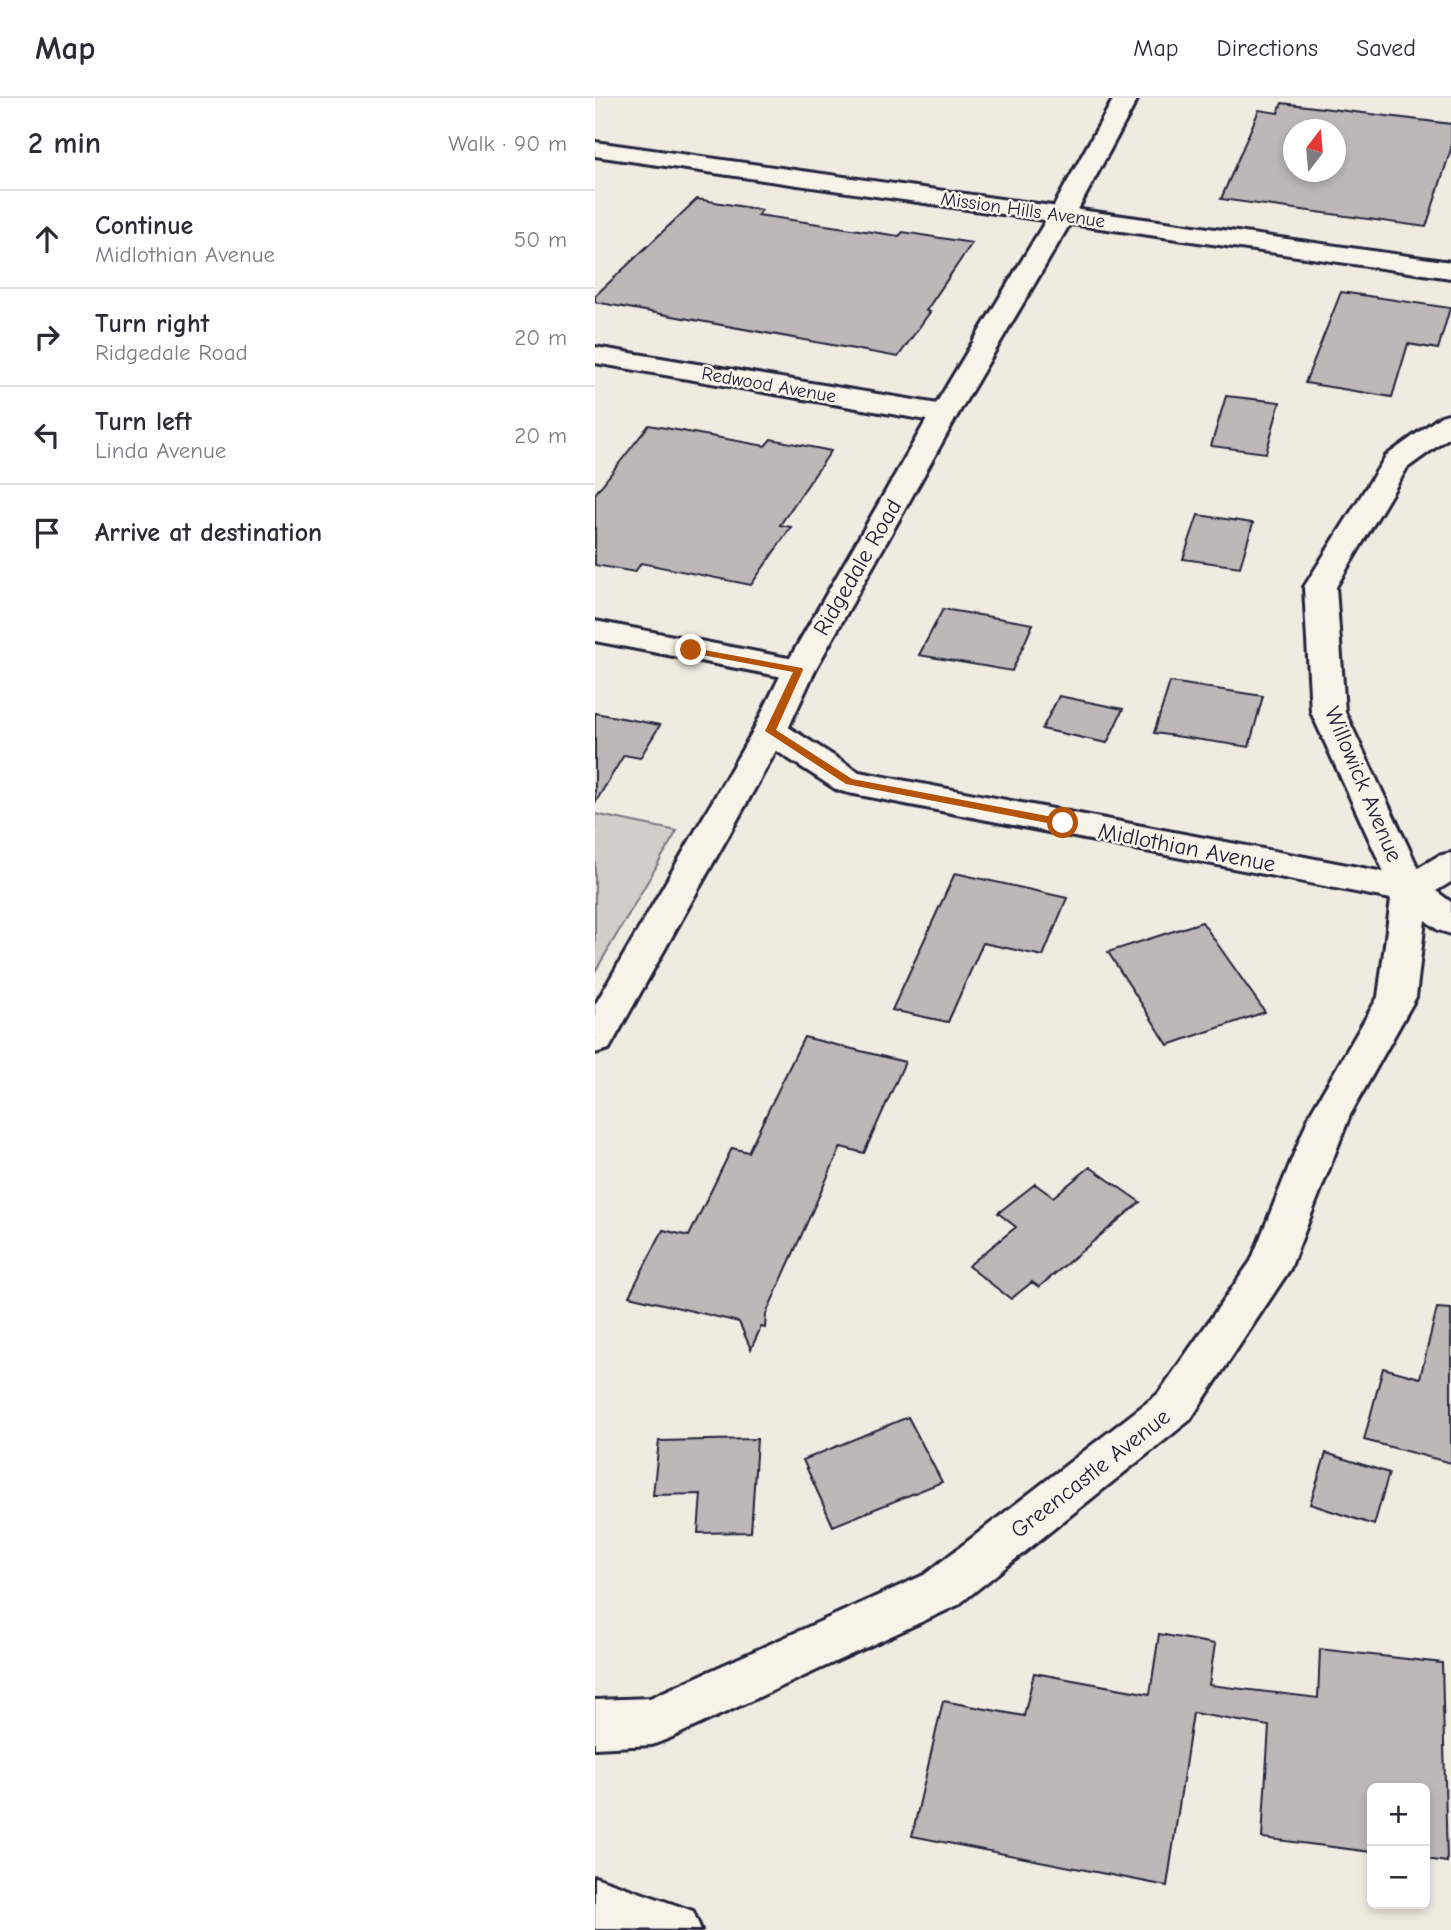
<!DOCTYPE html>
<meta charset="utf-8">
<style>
body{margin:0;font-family:"Comic Neue",sans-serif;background:#f7f7f7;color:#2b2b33}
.controls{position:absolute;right:21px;bottom:21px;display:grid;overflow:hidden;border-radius:10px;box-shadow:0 4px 10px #0003}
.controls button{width:63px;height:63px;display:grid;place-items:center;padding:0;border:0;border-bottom:2px solid #e1e1e2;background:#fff;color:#2b2b33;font:35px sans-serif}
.compass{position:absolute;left:688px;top:21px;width:63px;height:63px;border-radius:50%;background:#fff;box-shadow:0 4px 10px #0003;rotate:16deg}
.stop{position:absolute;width:21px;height:21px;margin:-16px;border:5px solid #b45309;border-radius:50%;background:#fff}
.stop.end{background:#b45309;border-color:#fff;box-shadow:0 2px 7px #0008}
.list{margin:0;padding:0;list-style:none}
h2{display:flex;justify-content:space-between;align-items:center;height:91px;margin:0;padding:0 28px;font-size:30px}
h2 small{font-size:23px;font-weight:400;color:#7c7c81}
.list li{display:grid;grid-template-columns:46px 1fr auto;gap:21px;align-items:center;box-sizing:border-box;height:98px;padding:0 28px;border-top:2px solid #e1e1e2}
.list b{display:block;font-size:26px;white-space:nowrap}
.list p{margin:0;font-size:23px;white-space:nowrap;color:#7c7c81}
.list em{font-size:23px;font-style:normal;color:#7c7c81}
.icon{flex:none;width:38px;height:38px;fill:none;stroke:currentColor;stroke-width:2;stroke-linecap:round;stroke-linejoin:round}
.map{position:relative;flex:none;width:856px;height:1832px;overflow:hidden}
header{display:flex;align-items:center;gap:42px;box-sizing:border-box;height:98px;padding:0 35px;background:#fff;border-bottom:2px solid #e1e1e2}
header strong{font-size:33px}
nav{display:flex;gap:38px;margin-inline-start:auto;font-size:24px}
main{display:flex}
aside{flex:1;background:#fff}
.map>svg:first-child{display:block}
</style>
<header>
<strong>Map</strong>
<nav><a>Map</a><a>Directions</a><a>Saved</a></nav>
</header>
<main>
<aside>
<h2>2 min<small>Walk · 90 m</small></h2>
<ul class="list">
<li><svg class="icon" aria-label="ahead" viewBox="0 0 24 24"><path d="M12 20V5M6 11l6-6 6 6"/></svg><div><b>Continue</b><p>Midlothian Avenue</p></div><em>50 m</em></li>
<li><svg class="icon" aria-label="right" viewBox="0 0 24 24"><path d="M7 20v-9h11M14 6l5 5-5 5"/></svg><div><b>Turn right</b><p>Ridgedale Road</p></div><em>20 m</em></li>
<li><svg class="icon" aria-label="left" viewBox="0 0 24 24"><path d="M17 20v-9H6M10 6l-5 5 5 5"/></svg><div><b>Turn left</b><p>Linda Avenue</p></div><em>20 m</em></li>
<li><svg class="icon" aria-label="arrive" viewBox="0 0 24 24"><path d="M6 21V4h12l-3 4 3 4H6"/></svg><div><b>Arrive at destination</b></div></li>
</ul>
</aside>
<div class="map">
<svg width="856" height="1832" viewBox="0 0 856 1832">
<rect width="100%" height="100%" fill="#eeebe1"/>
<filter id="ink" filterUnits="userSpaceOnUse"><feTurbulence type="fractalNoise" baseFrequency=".0143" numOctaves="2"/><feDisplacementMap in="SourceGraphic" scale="14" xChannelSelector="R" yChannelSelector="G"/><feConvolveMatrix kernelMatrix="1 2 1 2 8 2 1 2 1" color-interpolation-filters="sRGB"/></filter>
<g filter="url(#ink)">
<path fill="#d1cdc9" stroke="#7a7882" stroke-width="2" d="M0 716 82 733 0 874Z"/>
<path fill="#bbb8b7" stroke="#22223b" stroke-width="2" fill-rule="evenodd" d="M687 5 856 26V51L831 129 626 101 664 12 683 15ZM698 32H740V74H698Z
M102 101 167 112 163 117 304 138 308 134 377 145 331 213 335 214 303 259 0 204V198Z
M746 194 855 210 843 251 813 246 797 299 710 285Z
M631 298 685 304 671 355 616 348Z
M54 327 170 348 176 341 236 353 185 427 196 429 156 487 46 465 40 474 0 467V396Z
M603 417 658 425 645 469 588 461Z
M348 511 438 526 417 573 324 557Z
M575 584 668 598 654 649 559 635Z
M464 598 528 611 512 645 447 631Z
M0 615 65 627 45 660 29 657 0 705Z
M360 775 472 800 448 858 388 845 353 924 297 912Z
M607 824 670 914 573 947 513 854Z
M209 939 310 964 269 1055 246 1049 171 1216 170 1230 166 1229 156 1251 144 1224 34 1198 68 1132 94 1138 137 1050 153 1054Z
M495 1069 545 1104 444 1189 437 1184 416 1201 373 1168 421 1129 403 1115 440 1086 458 1099Z
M842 1210 856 1211V1365L769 1342 788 1270 825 1280Z
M313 1319 347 1384 238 1428 208 1362Z
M162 1341 156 1434 103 1435 106 1396 58 1397 64 1343Z
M731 1355 794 1375 779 1427 715 1406Z
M564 1536 620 1546 614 1587 723 1600 725 1551 847 1565 852 1764 830 1761V1690H777V1754L667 1740 674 1628 598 1615 572 1788 317 1738 348 1603 429 1618 439 1575 555 1596Z"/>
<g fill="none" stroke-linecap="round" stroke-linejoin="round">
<g stroke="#22223b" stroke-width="6">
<path id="street" d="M0 44 856 164V180L0 58Z
M0 249 349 307 359 310 363 316 359 322 349 325 0 265Z
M856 315V338L812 370 741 489 750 614 823 770 843 758 856 755V784L841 793 856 804V836L843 832 830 822 821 899 755 1017 695 1171 595 1322 363 1507 75 1640 57 1647 0 1650V1602L55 1600 329 1477 563 1296 656 1163 715 1016 783 899 796 801 254 695 242 692 163 641 158 633 163 625 175 622 187 625 264 674 789 774 716 614 709 489 791 358 846 318Z
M0 523 204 562 216 565 220 572 216 579 204 582 0 543Z
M0 1779 98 1813 106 1832 0 1831Z"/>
</g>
<g stroke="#22223b" stroke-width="6">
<path id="secondary" d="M519 0H543L480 117 363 316 220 572 192 633 14 951 0 955V907L158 633 188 572 335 316 454 117Z"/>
</g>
<use href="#street" fill="#f7f3e8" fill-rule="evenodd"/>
<use href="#secondary" fill="#f7f3e8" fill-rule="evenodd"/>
</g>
</g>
<path fill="#b45309" d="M93 549 207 570 208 572 181 632 257 681 468 721 473 725 468 728 251 686 170 633 198 574 96 555 91 552Z"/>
<g text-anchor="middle" stroke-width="5" stroke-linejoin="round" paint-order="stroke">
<g font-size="19" fill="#22223b" stroke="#f7f3e8">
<text transform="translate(428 111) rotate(8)" y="7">Mission Hills Avenue</text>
<text transform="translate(174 286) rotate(10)" y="7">Redwood Avenue</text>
</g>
<g font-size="23" fill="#22223b" stroke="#f7f3e8">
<text transform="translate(262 469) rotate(-60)" y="8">Ridgedale Road</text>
<text transform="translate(769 686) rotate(67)" y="8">Willowick Avenue</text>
<text transform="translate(592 749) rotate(11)" y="8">Midlothian Avenue</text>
<text transform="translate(495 1375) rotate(-38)" y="8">Greencastle Avenue</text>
</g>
</g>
</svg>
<div class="controls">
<button>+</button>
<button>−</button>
</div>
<svg class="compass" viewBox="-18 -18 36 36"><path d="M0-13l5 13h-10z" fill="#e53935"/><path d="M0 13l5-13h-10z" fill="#7c7c81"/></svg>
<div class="stop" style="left:468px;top:725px"></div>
<div class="stop end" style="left:96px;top:552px"></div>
</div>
</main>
